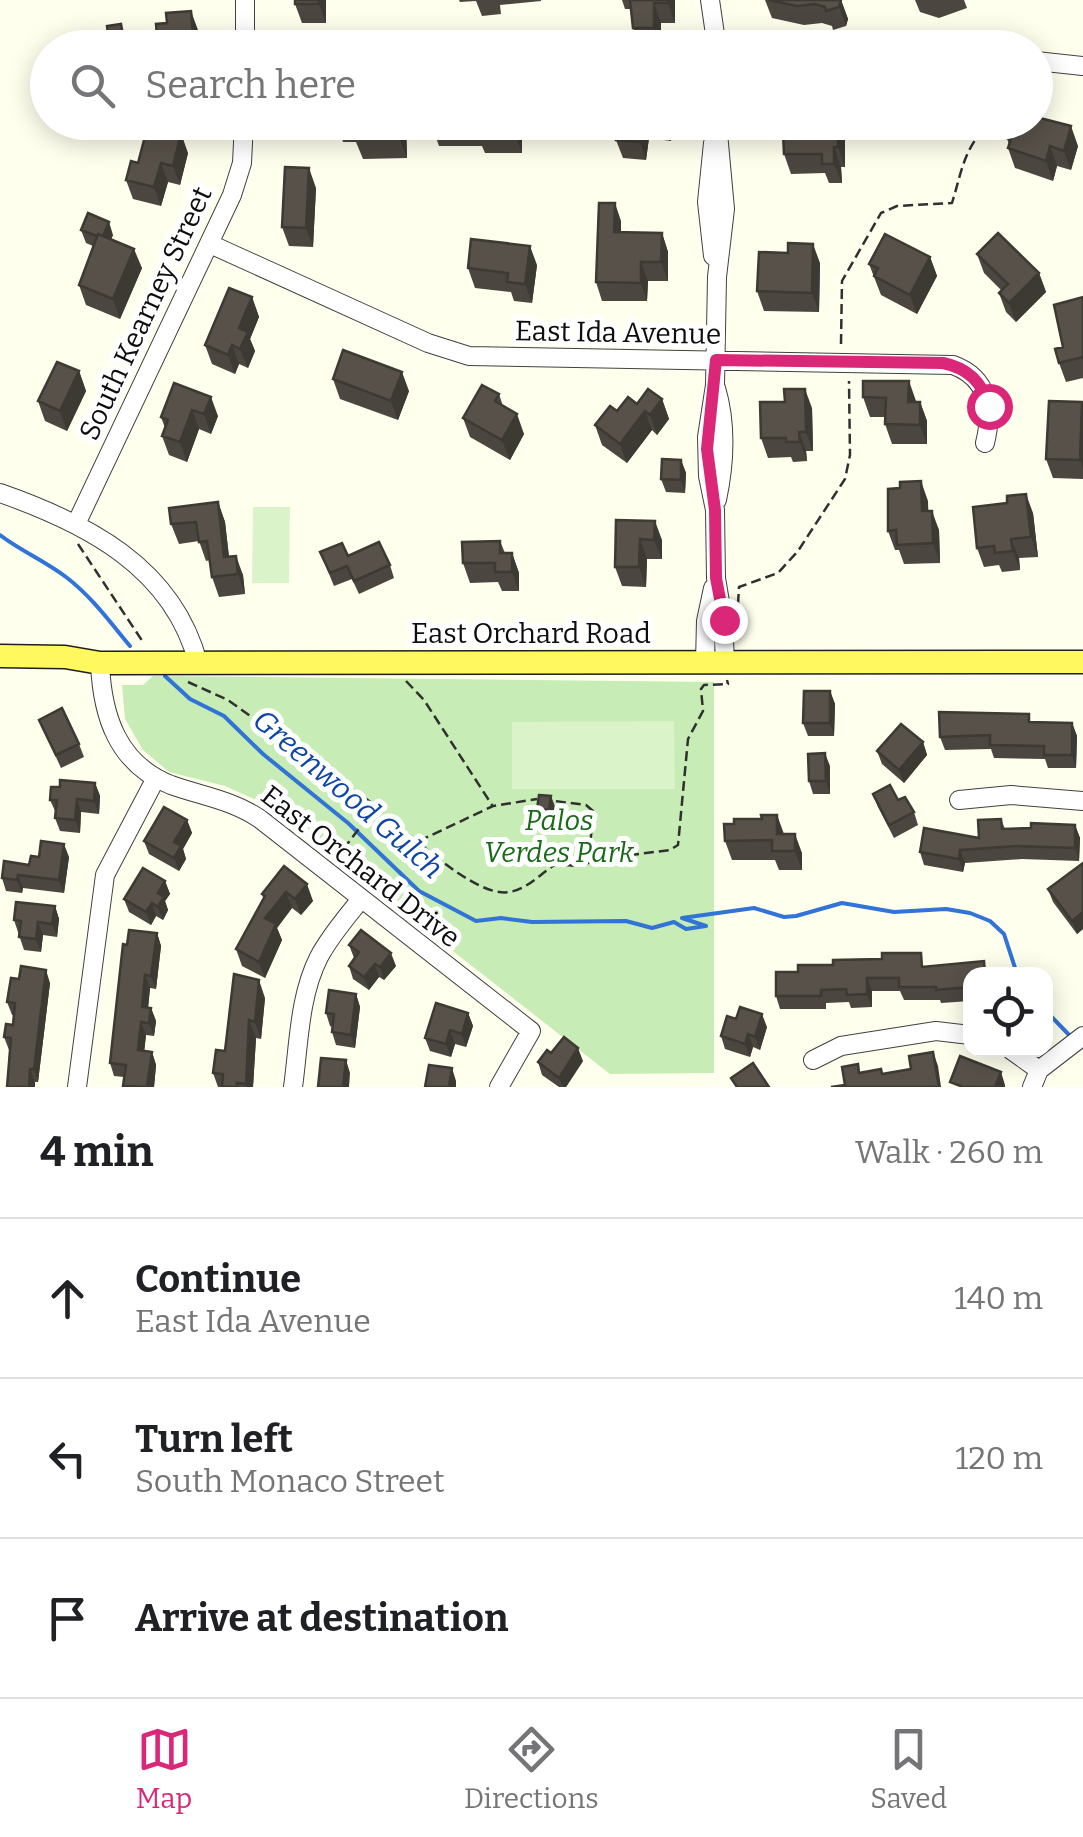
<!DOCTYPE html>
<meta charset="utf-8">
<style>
body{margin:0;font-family:Bitter,serif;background:#f6f6f6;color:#202124}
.controls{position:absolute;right:30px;bottom:30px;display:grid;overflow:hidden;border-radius:20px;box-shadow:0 5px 25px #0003}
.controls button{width:90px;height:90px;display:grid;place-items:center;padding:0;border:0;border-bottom:2px solid #e0e0e0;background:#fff;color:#202124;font:50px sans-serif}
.stop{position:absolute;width:30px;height:30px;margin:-22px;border:8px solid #db2777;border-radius:50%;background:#fff}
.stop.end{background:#db2777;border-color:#fff;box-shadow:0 2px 10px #0008}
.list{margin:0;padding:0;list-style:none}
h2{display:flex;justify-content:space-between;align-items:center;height:130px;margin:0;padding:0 40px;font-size:42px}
h2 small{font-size:32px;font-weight:400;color:#757577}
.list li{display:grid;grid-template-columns:65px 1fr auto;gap:30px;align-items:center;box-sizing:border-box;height:160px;padding:0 40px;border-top:2px solid #e0e0e0}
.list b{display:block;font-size:38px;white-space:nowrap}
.list p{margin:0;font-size:32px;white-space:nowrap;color:#757577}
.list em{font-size:32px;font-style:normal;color:#757577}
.icon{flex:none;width:55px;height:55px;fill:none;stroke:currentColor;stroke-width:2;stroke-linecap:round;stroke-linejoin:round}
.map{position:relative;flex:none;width:1083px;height:1087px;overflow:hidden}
.search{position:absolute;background:#fff;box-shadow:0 5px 25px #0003;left:30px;right:30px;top:30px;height:110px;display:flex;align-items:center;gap:25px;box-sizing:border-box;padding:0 35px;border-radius:55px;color:#757577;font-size:38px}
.sheet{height:610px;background:#fff}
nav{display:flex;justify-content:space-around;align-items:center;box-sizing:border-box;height:140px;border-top:2px solid #e0e0e0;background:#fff;font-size:28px;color:#757577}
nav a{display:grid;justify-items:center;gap:5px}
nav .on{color:#db2777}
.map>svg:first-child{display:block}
</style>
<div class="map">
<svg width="1083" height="1087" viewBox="0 0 1083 1087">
<rect width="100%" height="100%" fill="#ffe"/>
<path fill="#c7ecb5" d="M153 676 714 682V1073L610 1074 265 804 225 786 169 772 143 750 125 719 122 685H143Z"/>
<path fill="#dbf3c8" d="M253 507H290L289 583H252Z
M674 721 675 789H512V722Z"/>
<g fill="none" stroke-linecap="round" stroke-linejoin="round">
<path stroke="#3173d6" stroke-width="4" d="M0 535C21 551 45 561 66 577 91 596 110 622 130 646
M165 676 190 699 224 716 263 754 348 823 419 891 476 921 501 918 532 922 626 921 652 928 674 922 686 929 706 926 682 918 754 908 784 917 796 916 842 903 894 912 946 909 970 913 990 921 1004 934 1017 974
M1046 1011 1073 1039"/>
<g stroke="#414141" stroke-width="20">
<path id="minor" d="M245 0V48
M710 0 717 48
M1036 61 1083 66
M717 122 725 209 717 277 715 385 707 437 708 476 715 510 716 578 723 620 725 662
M713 143 707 202 713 256
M210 244 428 343 469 356 953 365C989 378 993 411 985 443
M716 388C727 425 725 462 717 500
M0 493C86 523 173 567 198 663
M77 522 232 195 242 163 244 122
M705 662 706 621 713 588
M100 663C102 715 117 764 171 785 202 796 232 800 260 819L531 1031 499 1087
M959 800 1011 795 1083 801
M1011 1050 1039 1070
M813 1060 841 1046 936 1031 970 1035
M77 1087 105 875 156 778
M293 1087C299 1044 299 996 319 957 330 936 346 918 361 899
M1032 1087 1039 1070 1083 1036"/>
</g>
<g stroke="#1f1f1f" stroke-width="25">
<path id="major" d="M0 656 65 657 100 663 1083 662"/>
</g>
<path stroke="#303030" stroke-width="2.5" stroke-dasharray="10 5" stroke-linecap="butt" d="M1036 91 1048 77
M841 344 842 281 881 213 897 206 952 203C962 171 964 145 992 122
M78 544 143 642
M738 604 739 587 778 573 798 551 845 479 850 455 849 381
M406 681 424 700 492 805
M188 682 228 700 376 806 336 859
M376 806C405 829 474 899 510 892 529 888 541 873 556 864L577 866 589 860 593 811 586 805 555 801
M419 841 493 806 537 799
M585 864 607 858 670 850 678 845 688 739 703 711 701 689 704 685 728 684 727 680"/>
<use href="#minor" stroke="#fff" stroke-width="18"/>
<use href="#major" stroke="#fff85e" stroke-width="22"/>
</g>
<path fill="#4b463f" d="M326 0V23H302L295 4Z
M459 0H541V1L500 5 501 14 482 16 476 1 460 2Z
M622 0H675V23H661V47H640L633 28 631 9H625Z
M765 0H841L848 19 846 26 833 30 832 26 822 23 804 25 772 18Z
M915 0H964L967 8 939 18 920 12Z
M333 122H406L407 158 363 159 356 142H343L340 131 336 132Z
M522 122V153H485L482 146H439L432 126Z
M616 122H672L673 127 671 141 649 138 646 160 623 158 616 140 618 127Z
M845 138V167H841L842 183H829L825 173 791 174 784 154Z
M1007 138 1078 146 1071 170 1057 166 1053 181 1015 168 1008 148 1009 145Z
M188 153 180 185 168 182 161 206 133 199 126 180 138 163Z
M316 188 313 247 289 246 282 227Z
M621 221V232L662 233 668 252V281H648L647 301H602L596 282Z
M81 230 113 235 111 239 142 268 120 319 86 305 79 285 93 246 86 243Z
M977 254 1039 273 1046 292 1016 322 1006 312 999 293 1002 291 984 273Z
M930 257 937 276 917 314 881 295 869 264Z
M820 263 819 312 764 311 757 291Z
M537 265 532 303 514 301 511 292 475 288 468 268Z
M252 297 259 317 250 339 255 351 248 368 239 364 235 374 212 364 205 345Z
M1083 297V378L1066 382 1059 363 1063 347Z
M79 371 86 391 67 431 45 421 38 401Z
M333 379 409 391 398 420 340 399Z
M863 381 916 402H920L927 421V444H892L885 424V417H870L863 397Z
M174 383 218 416 211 434 199 429 187 462 169 455 162 436 165 428 161 417Z
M499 394 503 406 524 434 510 460 470 437 463 418Z
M662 399 669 419 657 435 652 430 627 463 602 445 595 425 617 411 637 404Z
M1083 406V479L1053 478 1046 459Z
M812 408 813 451H806L807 461 793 462 791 457 768 458 761 438Z
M681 460 686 473 685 493 666 492 661 479Z
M928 501V511L939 530 940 563 904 564 899 550H895L888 531Z
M218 502 225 522 229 556 243 575 245 594 219 597 212 577 210 560 206 561 199 541 179 544 171 524Z
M1033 513 1038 557 1019 558 1020 570 1002 572 999 565 984 567 977 548Z
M616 520 662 540V559H647L646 587 622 586 615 567Z
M500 541 505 553H512L519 573V591H502L498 582 470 583 463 563Z
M320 552 348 556 390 565 394 578 359 594 352 579 334 586Z
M830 691 835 704 834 736H808L803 723Z
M39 720 79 744 84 757 61 768Z
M1032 722 1072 723 1077 736 1076 768H1048L1045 759 994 758 991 749 945 750 940 737Z
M923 742 927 755 904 783 882 764 877 751Z
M830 766V794H813L809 781Z
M95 783 100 796 99 814 81 812 80 833 60 831 55 818 56 813 50 800 60 787Z
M873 794 898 800 914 812 918 825 894 838 878 807Z
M537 809H556L554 823 541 822Z
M777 815 783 834 802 853V870H779L775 860H732L725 841 734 824Z
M1001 819 1005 829 1075 825 1080 838 1079 861 1022 859 965 863 963 872 924 865 920 852 979 838Z
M187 820 192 833 183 849 186 859 179 871 149 854 144 841Z
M39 857H69L64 893 23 888 22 893 6 891 2 878 29 865Z
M1083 863V929L1077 934 1053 902 1048 889Z
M284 866 313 901 301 915 292 908 277 928 282 940 265 978 242 966 236 949 263 898 262 894Z
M165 881 170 894 165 901 168 910 163 920 156 916 151 925 129 912 124 899Z
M55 906 59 919 57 937 43 935 41 952 24 950 14 920Z
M157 933 161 946 156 989 150 988 148 1007 151 1008 156 1021 154 1036 146 1035 144 1051 152 1052 156 1065 154 1087H124V1077L114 1076 110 1063 127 945Z
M349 945 396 966 384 980 379 977 369 990 353 979 349 966 354 958Z
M833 965 926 966 970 974V1001L941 1003 940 1000H904L900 991H872V1007L851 1008 849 1002 826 1003V1009H780L776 996 798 972Z
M50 983 38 1082H35L9 1050 4 1037 13 1025 14 1015H12L7 1002Z
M356 994 360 1007 355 1048 336 1045 332 1032V1027L330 1026 326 1013Z
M265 998 261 1039 256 1038 253 1087H218L213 1073 225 1051Z
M468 1013 473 1026 466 1047 455 1044 451 1057 430 1051 425 1038Z
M767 1027 760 1050 753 1047 750 1057 725 1049 721 1036Z
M551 1053 583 1061 566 1087H559L542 1075 538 1062Z"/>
<path fill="#3d3933" d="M319 0H326V23L319 4Z
M668 0H675V23L668 3Z
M841 0 848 19 846 26 839 7Z
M654 3 661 23V47L654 28Z
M191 11 198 30 199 48H194Z
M121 24 126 37 127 48H125Z
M397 122H406L407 158 397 132Z
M515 122H522V153L515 134Z
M642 122 649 138 646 160 640 142Z
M665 122H672L673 127 671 141Z
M838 122 845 138V167L838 147Z
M1071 126 1078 146 1071 170 1064 151Z
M181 133 188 153 180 185 173 166Z
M1050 146 1057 166 1053 181 1046 161Z
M834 147 841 167 842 183 834 164Z
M161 163 168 182 161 206 154 187Z
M309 168 316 188 313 247 306 228Z
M615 203 621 221V250L614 232Z
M109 222 113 235 106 251 102 238Z
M662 233 668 252V281L661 262Z
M813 244 820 263 819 312 812 293Z
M530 246 537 265 532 303 525 284Z
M134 249 142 268 120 319 113 299Z
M930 257 937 276 917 314 910 295Z
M641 262 648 281 647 301 641 283Z
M1039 273 1046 292 1016 322 1009 303Z
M252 297 259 317 250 339 255 351 248 368 240 349 239 328Z
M232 345 239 364 235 374 228 355Z
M79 371 86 391 67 431 60 411Z
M402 372 409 391 398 420 391 401Z
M909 381 916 401V421L908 402Z
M805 389 812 408 813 451 806 432Z
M211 397 218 416 211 434 204 414Z
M662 399 669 419 657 435 650 415Z
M920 402 927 421V444L920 425Z
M1082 402 1083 406V469L1080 460Z
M192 410 199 429 187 462 180 442Z
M645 411 652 430 627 463 620 444Z
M517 414 524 434 510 460 502 440Z
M799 432 806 451 807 461 800 442Z
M681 460 686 473 685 493 681 480Z
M921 481 928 501 929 531 922 511Z
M1026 494 1033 513 1038 557 1031 537Z
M218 502 225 522 231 576 224 557Z
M932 511 939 530 940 563 933 543Z
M655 521 662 540V559L654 540Z
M640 539 647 559 646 587 639 567Z
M1011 539 1019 558 1020 570 1013 551Z
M512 553 519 573V591L512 572Z
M236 556 243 575 245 594 238 574Z
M830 691 835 704 834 736 830 723Z
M1072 723 1077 736 1076 768 1072 755Z
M923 742 927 755 904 783 899 770Z
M825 753 830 766V794L826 781Z
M95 783 100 796 99 814 94 801Z
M551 796 556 809 554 823 549 810Z
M77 799 81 812 80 833 75 820Z
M777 815 784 834V853L777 834Z
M187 820 192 833 183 849 186 859 179 871 174 858V842Z
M1075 825 1080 838 1079 861 1075 848Z
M795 834 802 853V870L795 851Z
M64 844 69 857 64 893 59 880Z
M960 850 965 863 963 872 959 859Z
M18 875 23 888 22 893 17 880Z
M165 881 170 894 165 901 168 910 163 920 158 907V893Z
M307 884 313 901 301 915 295 899Z
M286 892 292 908 277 928 282 940 265 978 259 962 265 918Z
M152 903 156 916 151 925 146 912Z
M55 906 59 919 57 937 52 924Z
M1083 912V929L1077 934 1072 921Z
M38 922 43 935 41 952 36 939Z
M157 933 161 946 156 989 151 976Z
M391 953 396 966 384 980 380 967Z
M375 964 379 977 369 990 364 977Z
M46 970 50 983 38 1082 34 1069Z
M145 975 150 988 147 1020 142 1007Z
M867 978 872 991V1007L867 994Z
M259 980 265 998 261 1039 255 1022Z
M356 994 360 1007 355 1048 351 1035Z
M151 1008 156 1021 154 1036 149 1023Z
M468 1013 473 1026 466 1047 462 1034Z
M762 1014 767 1027 760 1050 755 1037Z
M249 1020 256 1038 253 1087H247L246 1084Z
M141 1022 146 1035 143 1063 138 1050Z
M450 1030 455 1044 451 1057 446 1044Z
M748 1034 753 1047 750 1057 745 1044Z
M578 1048 583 1061 566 1087H563L559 1078Z
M152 1052 156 1065 154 1087H147Z
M933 1052 938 1066 941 1087H939Z
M346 1060 350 1073 349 1087H343Z
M452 1068 456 1081V1087H449Z
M30 1069 35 1082V1087H29Z
M1001 1072 1005 1085V1087H995Z"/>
<path fill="#575149" stroke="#3d3933" stroke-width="2.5" d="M295 0H319V4H295Z
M630 0H668V3H654V28H633Z
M769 0H841L839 7 826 11 825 7 815 4 797 6Z
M191 11 194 48H158L156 24 167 23 166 13Z
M121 24 125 48H110L107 26Z
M1036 117 1071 126 1064 151 1050 146 1046 161 1008 148 1011 139 1007 138 1011 122H1036Z
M353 122H397V132L353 133Z
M432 122H515V134H478V127L432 126Z
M618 122H642L640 142 616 140Z
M788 122H838V147H834V164H822V154H784L783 133H788Z
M148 125 181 133 173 166 161 163 154 187 126 180 131 161 138 163Z
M285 167 309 168 306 228 282 227Z
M599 203H615L614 232 662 233 661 262H641V283L596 282Z
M88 213 109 222 103 236 98 234 97 236 81 230Z
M998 233 1039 273 1009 303 999 293 1008 284 977 254Z
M98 234 134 249 113 299 79 285Z
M885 234 930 257 910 295 874 276 878 268 869 264Z
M471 239 530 246 525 284 507 282 508 273 468 268Z
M788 243 813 244 812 293 757 291 759 252 788 253Z
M229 288 252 297 239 328 248 332 240 349 232 345 228 355 205 345Z
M1083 297V357L1059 363 1055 349 1063 347 1054 305Z
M343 350 402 372 391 401 333 379Z
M57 362 79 371 60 411 38 401Z
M863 381H909L908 402H920V425L885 424 886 398 863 397Z
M174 383 211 397 204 414 192 410 180 442 162 436 168 420 161 417Z
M482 385 499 394 495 401 517 414 502 440 463 418Z
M648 389 662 399 650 415 645 411 620 444 595 425 610 406 617 411 628 397 637 404Z
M784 389H805L806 432H799L800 442H786V438H761L760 402H785Z
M1049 401 1082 402 1080 460 1046 459Z
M662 459 681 460V480L661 479Z
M921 481 922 511H932L933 543 897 545 896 530 888 531V489L900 488V482Z
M1026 494 1031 537 1011 539 1013 551 995 553 994 546 977 548 973 507 1007 503V496Z
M218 502 224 557 236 556 238 574 212 577 207 541 199 542 196 522 171 524 169 508Z
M616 520 655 521 654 540 640 539 639 567H615Z
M500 541V553H512V572H495V563H463L462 542Z
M379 542 390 565 354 581 347 566 330 573 320 552 342 543 348 556Z
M804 691H830V723H803Z
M62 708 79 744 56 755 39 720Z
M939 712 1029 714V722L1072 723V755H1044V746L990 745V735L940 737Z
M901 724 923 742 899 770 877 751Z
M825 753 826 781H809L808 754Z
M60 780 95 783 94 801 77 799 75 820 55 818 57 800H50L51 787H60Z
M890 785 898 800 905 797 914 812 889 825 873 794Z
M539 795 551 796 549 810 537 809Z
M164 807 187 820 174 842 181 846 174 858 144 841Z
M761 815H777V834H795V851H772V840L725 841 724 824H734V819H762Z
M1001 819 1002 829 1031 828V823L1075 825V848L1017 846 960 850 959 859 920 852 924 828 979 838 978 820Z
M41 841 64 844 59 880 18 875 17 880 2 878 4 861 29 865 31 856 39 857Z
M1083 863V912L1072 921 1048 889Z
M284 866 307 884 295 899 286 892 265 918 276 924 259 962 236 949 265 896 262 894Z
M143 868 165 881 158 893 164 897 158 907 152 903 146 912 124 899Z
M16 902 55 906 52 924 38 922 36 939 19 937 21 921 14 920Z
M129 930 157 933 151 976 145 975 142 1007 151 1008 149 1023 141 1022 138 1050 152 1052 147 1087 123 1086 126 1065 110 1063 123 944 127 945Z
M361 930 391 953 380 967 375 964 364 977 349 966 359 952 349 945Z
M882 953H921L922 967 984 961 985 974H970V987L936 990V987H899V978H867V994L847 995 846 989 821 990V996H776V972H798V965H833V960L882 959Z
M21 966 46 970 34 1069H30L29 1087H7L11 1038 4 1037 6 1024 13 1025 15 1003 7 1002 11 978 19 979Z
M234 974 259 980 255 1022 249 1020 246 1084 237 1083V1087H222L223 1074 213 1073 216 1050 225 1051Z
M329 990 356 994 351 1035 332 1032 334 1014 326 1013Z
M436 1003 468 1013 462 1034 450 1030 446 1044 425 1038Z
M740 1007 762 1014 755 1037 748 1034 745 1044 721 1036 727 1016 736 1019Z
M564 1037 578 1048 559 1078 538 1062 547 1050 551 1053Z
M933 1052 939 1087H831L845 1085 842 1067 858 1064 859 1073 881 1069 882 1074 911 1069 909 1056Z
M960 1056 1001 1072 995 1087H963L950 1082Z
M321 1058 346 1060 343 1087H318Z
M753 1063 769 1087H737L731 1078Z
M429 1065 452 1068 449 1087H425Z"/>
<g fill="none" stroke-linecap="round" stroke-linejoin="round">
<path stroke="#db2777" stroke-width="12" d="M724 620 716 578 715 510 707 449 716 360 943 363C968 368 982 382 989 406"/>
</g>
<g text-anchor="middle" stroke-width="10" stroke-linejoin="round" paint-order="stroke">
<g font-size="28" fill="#0e0e0e" stroke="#fff">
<text transform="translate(145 313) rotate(-65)" y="10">South Kearney Street</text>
<text transform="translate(618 332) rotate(1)" y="10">East Ida Avenue</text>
<text x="531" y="643">East Orchard Road</text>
<text transform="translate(361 866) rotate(38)" y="10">East Orchard Drive</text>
</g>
<g font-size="28" font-style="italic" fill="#1a6a19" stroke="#fff">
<text x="559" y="830">Palos<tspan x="559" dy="32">Verdes Park</tspan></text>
</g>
<g font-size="30" font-style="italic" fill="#0e46a8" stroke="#fff">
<text transform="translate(348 794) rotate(41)" y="10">Greenwood Gulch</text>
</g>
</g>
</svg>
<div class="controls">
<button><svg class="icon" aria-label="locate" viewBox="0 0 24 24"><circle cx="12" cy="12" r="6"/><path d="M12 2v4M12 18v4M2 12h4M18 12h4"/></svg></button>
</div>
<div class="stop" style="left:989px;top:406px"></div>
<div class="stop end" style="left:724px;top:620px"></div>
<div class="search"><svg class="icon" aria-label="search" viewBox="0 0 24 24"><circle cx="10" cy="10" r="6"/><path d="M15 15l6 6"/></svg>Search here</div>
</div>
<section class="sheet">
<h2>4 min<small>Walk · 260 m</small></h2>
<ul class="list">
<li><svg class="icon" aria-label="ahead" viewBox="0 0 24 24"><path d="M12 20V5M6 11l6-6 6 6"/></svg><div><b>Continue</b><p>East Ida Avenue</p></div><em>140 m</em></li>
<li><svg class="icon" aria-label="left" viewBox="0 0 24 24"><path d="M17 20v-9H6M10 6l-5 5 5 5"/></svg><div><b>Turn left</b><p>South Monaco Street</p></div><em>120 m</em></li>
<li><svg class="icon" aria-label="arrive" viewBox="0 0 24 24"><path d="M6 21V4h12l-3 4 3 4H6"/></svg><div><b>Arrive at destination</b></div></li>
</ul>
</section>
<nav>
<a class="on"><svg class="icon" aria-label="map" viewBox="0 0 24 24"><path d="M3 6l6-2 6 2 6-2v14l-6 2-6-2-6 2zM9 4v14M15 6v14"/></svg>Map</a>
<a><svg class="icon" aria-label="directions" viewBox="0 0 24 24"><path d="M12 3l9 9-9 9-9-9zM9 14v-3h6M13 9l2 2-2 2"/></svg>Directions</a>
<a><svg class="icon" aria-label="saved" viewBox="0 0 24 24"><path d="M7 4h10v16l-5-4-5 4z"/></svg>Saved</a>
</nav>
